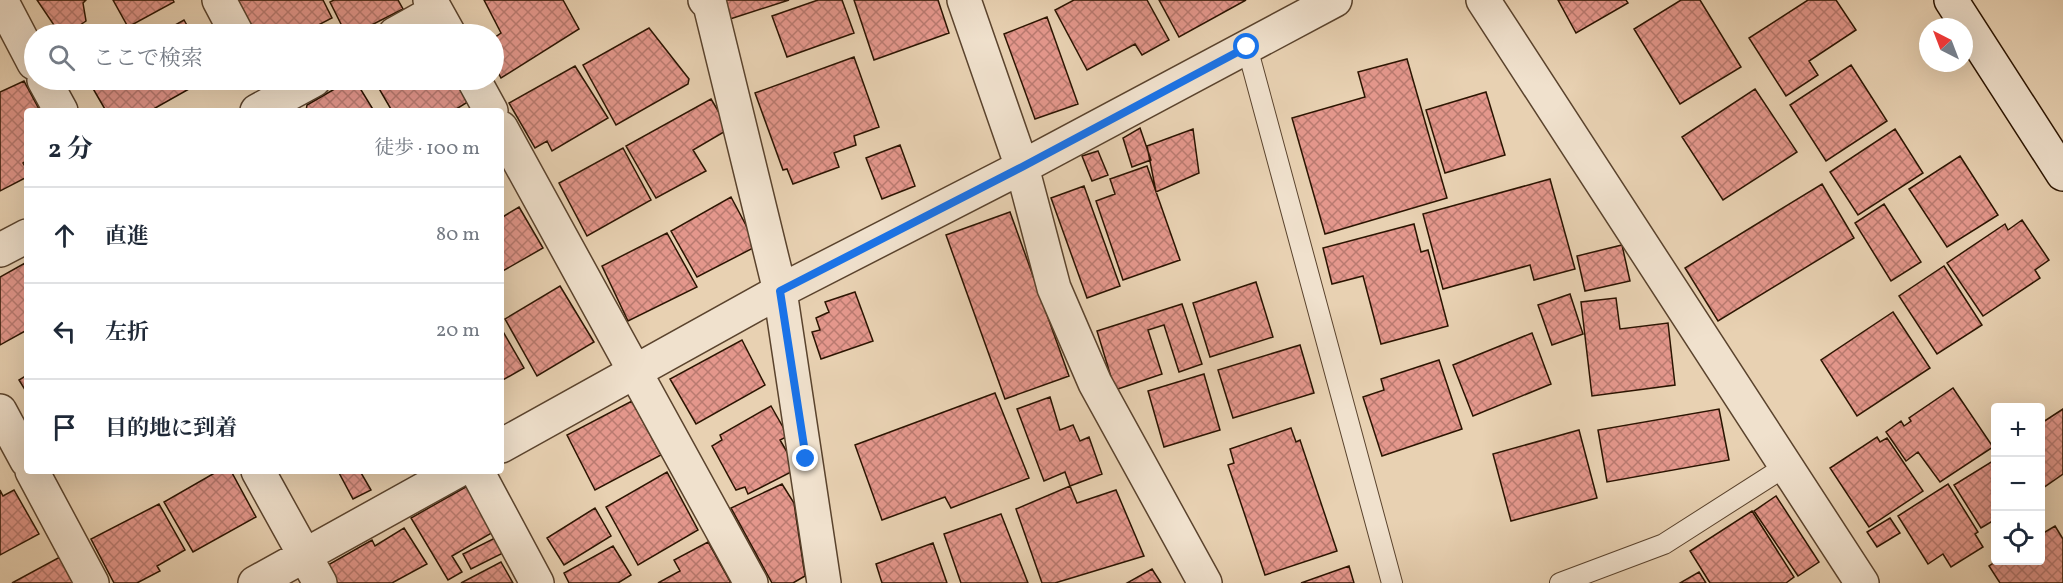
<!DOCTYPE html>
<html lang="ja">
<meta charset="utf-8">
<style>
body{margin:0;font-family:Vollkorn,"Noto Serif JP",serif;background:#f2f2f3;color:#1f2937}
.controls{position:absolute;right:18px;bottom:18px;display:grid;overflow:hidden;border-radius:6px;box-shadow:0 6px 24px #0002}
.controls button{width:54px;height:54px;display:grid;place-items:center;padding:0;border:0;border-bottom:2px solid #e0e1e3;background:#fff;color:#1f2937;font:30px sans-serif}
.compass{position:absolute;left:1919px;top:18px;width:54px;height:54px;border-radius:50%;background:#fff;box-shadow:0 6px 24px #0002;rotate:318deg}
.stop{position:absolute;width:18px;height:18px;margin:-14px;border:4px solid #1a73e8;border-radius:50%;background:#fff}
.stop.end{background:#1a73e8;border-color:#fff;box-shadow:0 2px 6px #0008}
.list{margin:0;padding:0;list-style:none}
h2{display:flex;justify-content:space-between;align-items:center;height:78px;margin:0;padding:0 24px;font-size:26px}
h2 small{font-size:20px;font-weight:400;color:#747a83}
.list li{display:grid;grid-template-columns:39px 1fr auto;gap:18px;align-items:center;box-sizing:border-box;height:96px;padding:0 24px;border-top:2px solid #e0e1e3}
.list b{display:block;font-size:22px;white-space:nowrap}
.list em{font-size:20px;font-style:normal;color:#747a83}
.icon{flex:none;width:33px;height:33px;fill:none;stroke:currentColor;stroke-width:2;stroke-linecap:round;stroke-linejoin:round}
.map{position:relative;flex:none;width:2063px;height:583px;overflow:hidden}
.search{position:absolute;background:#fff;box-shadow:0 6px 24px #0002;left:24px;top:24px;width:480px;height:66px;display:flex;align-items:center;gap:15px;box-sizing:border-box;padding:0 21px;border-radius:33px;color:#747a83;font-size:22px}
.panel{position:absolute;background:#fff;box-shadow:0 6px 24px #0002;left:24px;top:108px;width:480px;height:366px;border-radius:6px}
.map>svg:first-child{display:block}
</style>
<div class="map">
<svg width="2063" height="583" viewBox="0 0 2063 583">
<defs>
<pattern id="building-cross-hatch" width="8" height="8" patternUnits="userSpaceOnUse" patternTransform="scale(1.5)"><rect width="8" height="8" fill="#e4978c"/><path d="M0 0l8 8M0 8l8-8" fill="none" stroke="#b97a70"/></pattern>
</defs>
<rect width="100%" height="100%" fill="#e8d1b2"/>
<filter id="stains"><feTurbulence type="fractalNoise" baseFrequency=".00333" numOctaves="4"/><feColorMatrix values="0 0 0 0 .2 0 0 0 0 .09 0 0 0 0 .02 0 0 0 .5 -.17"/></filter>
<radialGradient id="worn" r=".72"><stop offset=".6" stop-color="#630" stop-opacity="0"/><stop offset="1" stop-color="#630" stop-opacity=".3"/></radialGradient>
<path fill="url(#building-cross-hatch)" stroke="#2b1401" stroke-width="1.5" d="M37 0H86L83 3 86 21 67 34H60Z
M113 0H173L174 2 128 27Z
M237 0H323L332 18 301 34H256Z
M334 0H398L403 9 354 34H346L330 2Z
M484 0H563L579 29 501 78 494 65V38L501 33Z
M724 0H789L730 19Z
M818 0H842L854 33 787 57 772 16Z
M854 0H938L949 33 874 60Z
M1074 0H1147L1169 40 1142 55 1135 44 1087 70 1055 10Z
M1159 0H1246L1179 37Z
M1558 0H1626L1628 3 1576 33Z
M1681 0H1700L1741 67 1680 104 1634 29Z
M1808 0H1836L1856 30 1809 61 1818 75 1786 96 1749 38Z
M1047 17 1078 104 1035 119 1004 34Z
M184 20 192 34H159Z
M649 28 689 79 688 84 616 125 583 65Z
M854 57 879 127 854 136 856 145 834 153 839 167 793 184 787 169 783 170 755 93Z
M1407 59 1447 198 1325 234 1292 118 1365 97 1358 72Z
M1851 65 1887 121 1826 161 1790 105Z
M575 66 608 118 552 151 547 141 535 148 509 103Z
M88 80H205L150 111H106Z
M350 80H355L374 111H306L307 105Z
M374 80H466L476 97 453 111H392Z
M24 81 40 111H27V160L23 163 27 170V177L0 191V92Z
M1755 89 1797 152 1723 200 1682 137Z
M1486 92 1505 155 1445 173 1426 110Z
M711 99 729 129 693 150 706 171 656 198 626 146Z
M1140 128 1151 160 1132 167 1123 138Z
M1193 129 1199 173 1156 192 1147 146Z
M1895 129 1923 173 1858 215 1830 172Z
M900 145 915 186 882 199 866 158Z
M623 148 651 200 587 236 559 183Z
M1098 151 1108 175 1092 181 1082 156Z
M1960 156 1998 215 1947 247 1909 189Z
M1147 166 1180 260 1123 280 1096 201 1115 194 1110 179Z
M1550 179 1575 269 1534 280 1530 265 1443 289 1423 214Z
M1822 184 1854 238 1718 321 1685 268Z
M1084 186 1120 286 1087 298 1051 198Z
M731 197 757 246 697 277 671 231Z
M1884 204 1921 262 1891 281 1855 223Z
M519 207 543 248 501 272V218Z
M1010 212 1069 376 1005 399 946 235Z
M2022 220 2049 260 2035 270 2040 278 1983 316 1947 263 2005 224 2008 230Z
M1414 224 1421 252 1428 250 1448 326 1381 344 1363 276 1332 284 1323 248Z
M667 233 697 287 628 321 602 266Z
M1622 245 1630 281 1585 291 1577 256Z
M25 263 27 330 0 345V277Z
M1944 266 1982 325 1937 354 1899 296Z
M1256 282 1273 337 1210 357 1193 303Z
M560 286 594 342 537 376 505 319Z
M855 292 873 341 821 359 812 332 820 330 816 318 829 312 825 302Z
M1570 294 1583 334 1552 345 1538 305Z
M1616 298 1620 329 1668 323 1675 385 1592 396 1581 302Z
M1182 304 1202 364 1179 372 1164 325 1148 330 1162 374 1115 390 1097 331Z
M1893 312 1930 368 1857 416 1821 360Z
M501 328 524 368 501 381Z
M1532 333 1551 384 1473 416 1453 365Z
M742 340 765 385 696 424 670 379Z
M1300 345 1314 393 1233 418 1218 370Z
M1439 360 1462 429 1382 456 1363 397 1384 390 1381 379Z
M1204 374 1220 430 1164 447 1148 391Z
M27 375V393L19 380Z
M1953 388 1993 447 1940 482 1918 452 1906 461 1886 432 1901 421 1904 426 1911 421 1909 418Z
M995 393 1029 478 951 508 945 497 882 520 855 445Z
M1050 397 1060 430 1073 425 1080 441 1089 437 1102 474 1070 486 1065 472 1044 481 1017 409Z
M632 401 661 455 595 490 567 435Z
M771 406 788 436 780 440 797 469 748 494 745 487 736 490 712 446 722 440 720 435Z
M1719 409 1729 460 1607 482 1598 430Z
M2063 409V474L2040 490V424Z
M1291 428 1296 442 1300 440 1337 551 1265 575 1228 465 1234 463 1230 449Z
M1579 430 1597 498 1511 521 1493 454Z
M1877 437 1880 442 1887 438 1923 491 1869 527 1830 468Z
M1996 459V519L1981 528 1954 485Z
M218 471H231L256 517 193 552 164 502Z
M338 471H360L371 490 353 499Z
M667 472 698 530 638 565 606 507Z
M471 484 495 531 452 556 462 572 448 580 411 518Z
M782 484 794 503 805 576 793 583H772L731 508Z
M1948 484 1978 532 1975 534 1983 547 1951 567 1943 554 1928 564 1898 516Z
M1070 486 1077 503 1116 490 1144 556 1055 583H1042L1016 509Z
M0 490 3 496 14 490 39 534 0 555Z
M1776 496 1819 562 1798 576 1754 511Z
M159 504 185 550 157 566 160 571 137 583H114L91 539Z
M595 508 611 536 564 565 547 538Z
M1752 511 1794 577 1786 583H1710L1690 551Z
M1001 514 1028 583H961L944 534Z
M1890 518 1900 533 1877 547 1867 532Z
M2055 526 2063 539V583H2000L1989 566 1998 560H2040V535Z
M404 528 427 564 392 583H337L328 565 372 540 375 546Z
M499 536 507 551 471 569 463 554Z
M708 542 731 583H658L680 571 674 560Z
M933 543 947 583H882L876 564Z
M613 546 631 575 618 583H569L564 573Z
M60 557 76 583H12Z
M501 562 513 583H461Z
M1349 566 1354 583H1301Z
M1152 569 1161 583H1127Z
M1699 572 1706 583H1680Z"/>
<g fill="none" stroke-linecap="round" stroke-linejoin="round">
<g stroke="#5a432d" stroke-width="22">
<path id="lane" d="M1247 47 1392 583
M1560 583 1664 544 1786 466"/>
</g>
<g stroke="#5a432d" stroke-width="36">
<path id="street" d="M1 0 34 63
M219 0 237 34
M430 0 449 34
M705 0 710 5 780 291 824 583
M964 0 1022 167 1054 288 1095 383 1205 583
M1483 0 1862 583
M395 34 436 11
M44 80 61 111
M474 80 491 111
M257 111 314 80
M501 128 751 583
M0 250 27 236
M0 411 27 461
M501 446 780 291 1022 167 1335 0
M32 471 92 583
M258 471 320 583
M477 471 537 583
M255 583 457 471"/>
</g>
<g stroke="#2b1401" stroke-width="36">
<path id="secondary" d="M1951 0 2063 174"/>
</g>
<use href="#lane" stroke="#f0e1cd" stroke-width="20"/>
<use href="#street" stroke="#f0e1cd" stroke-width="33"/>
<use href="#secondary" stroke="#f0e1cd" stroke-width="33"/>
</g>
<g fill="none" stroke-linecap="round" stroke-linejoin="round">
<path stroke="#1a73e8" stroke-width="8" d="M806 459 780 291 1022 167 1247 47"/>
</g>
<rect width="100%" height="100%" filter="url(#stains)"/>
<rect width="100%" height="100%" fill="url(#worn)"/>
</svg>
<div class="controls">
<button>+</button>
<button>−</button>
<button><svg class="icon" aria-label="locate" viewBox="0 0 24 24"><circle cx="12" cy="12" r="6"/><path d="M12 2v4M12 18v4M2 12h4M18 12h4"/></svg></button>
</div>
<svg class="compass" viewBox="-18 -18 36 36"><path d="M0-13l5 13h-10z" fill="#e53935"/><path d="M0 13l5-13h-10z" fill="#747a83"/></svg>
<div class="stop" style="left:1247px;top:47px"></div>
<div class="stop end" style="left:806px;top:459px"></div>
<div class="search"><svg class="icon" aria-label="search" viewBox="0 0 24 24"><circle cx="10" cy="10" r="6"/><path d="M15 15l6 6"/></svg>ここで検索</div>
<section class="panel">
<h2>2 分<small>徒歩 · 100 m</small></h2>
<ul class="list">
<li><svg class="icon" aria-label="ahead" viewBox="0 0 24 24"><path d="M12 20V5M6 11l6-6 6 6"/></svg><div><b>直進</b></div><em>80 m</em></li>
<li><svg class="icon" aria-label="left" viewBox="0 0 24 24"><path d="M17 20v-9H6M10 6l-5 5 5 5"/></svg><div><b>左折</b></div><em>20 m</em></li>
<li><svg class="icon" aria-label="arrive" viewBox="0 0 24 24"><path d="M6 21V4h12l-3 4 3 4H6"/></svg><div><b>目的地に到着</b></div></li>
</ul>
</section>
</div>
